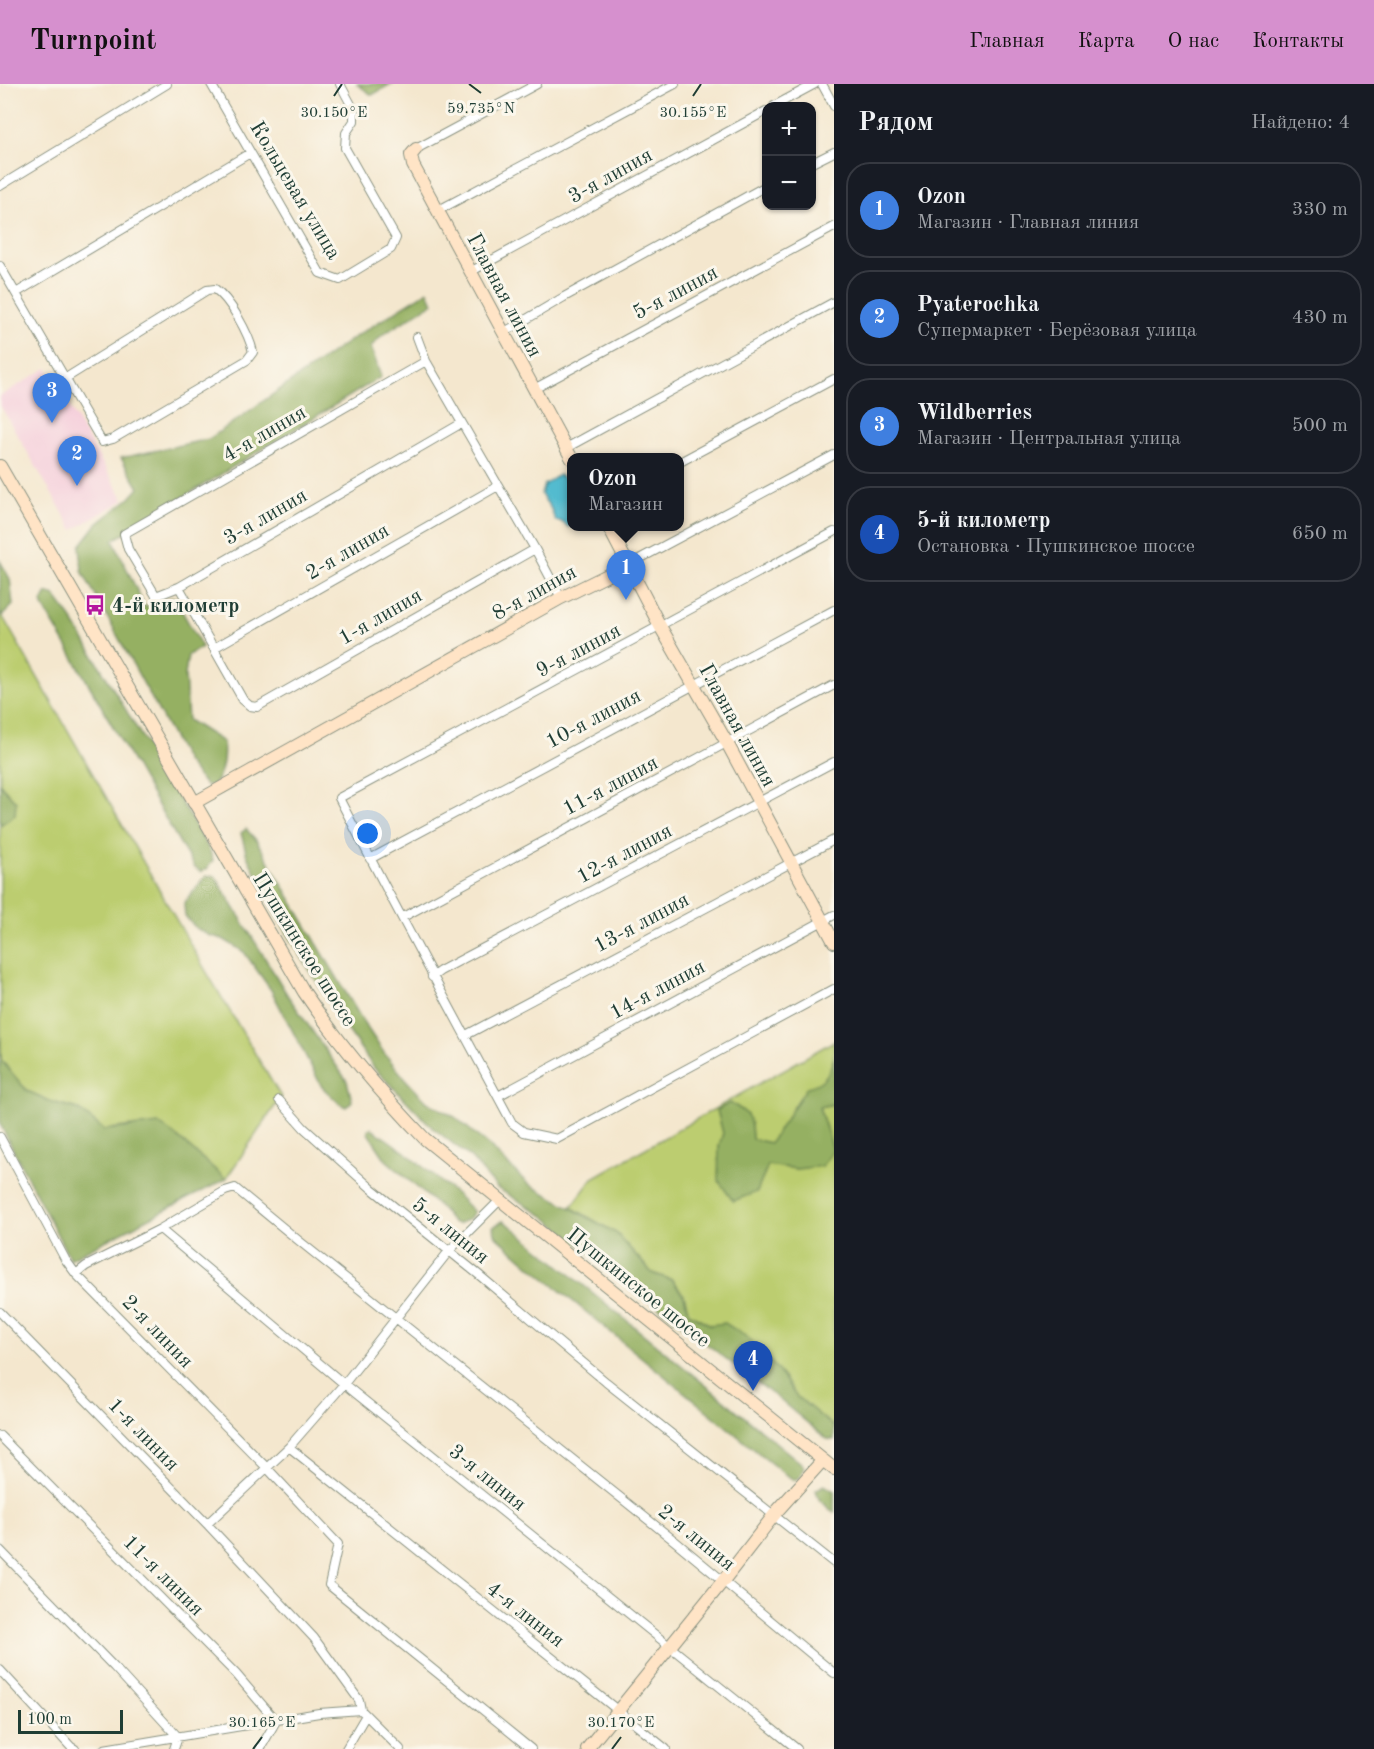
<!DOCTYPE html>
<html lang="ru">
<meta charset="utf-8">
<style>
body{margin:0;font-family:"Old Standard TT",serif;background:#242831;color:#f1f3f6}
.controls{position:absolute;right:18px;top:18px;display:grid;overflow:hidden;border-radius:12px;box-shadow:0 2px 4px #0004}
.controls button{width:54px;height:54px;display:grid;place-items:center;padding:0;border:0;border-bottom:2px solid #363941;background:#171b24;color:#f1f3f6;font:30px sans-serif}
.scale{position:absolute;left:18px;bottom:15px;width:105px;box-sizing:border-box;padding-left:6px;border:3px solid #1f3d34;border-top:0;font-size:16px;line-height:21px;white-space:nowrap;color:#1f3d34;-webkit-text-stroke:4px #fbf7ec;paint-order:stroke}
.you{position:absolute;left:368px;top:750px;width:21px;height:21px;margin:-15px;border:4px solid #fff;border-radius:50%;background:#1a73e8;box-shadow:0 0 0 9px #1a73e833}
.badge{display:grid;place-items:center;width:39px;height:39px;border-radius:50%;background:#d690ce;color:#fff;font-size:20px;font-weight:700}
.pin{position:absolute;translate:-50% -50px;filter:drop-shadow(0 2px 3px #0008)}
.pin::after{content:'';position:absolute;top:32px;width:21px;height:18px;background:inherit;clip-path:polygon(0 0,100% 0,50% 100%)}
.popup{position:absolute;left:567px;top:369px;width:117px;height:78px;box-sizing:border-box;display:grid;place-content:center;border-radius:12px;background:#171b24;filter:drop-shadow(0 2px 4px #0005);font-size:20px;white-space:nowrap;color:#9ea1a6}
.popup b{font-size:22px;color:#f1f3f6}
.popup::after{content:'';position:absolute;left:50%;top:100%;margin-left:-12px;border:12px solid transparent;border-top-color:#171b24}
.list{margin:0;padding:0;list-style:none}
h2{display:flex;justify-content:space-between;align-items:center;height:78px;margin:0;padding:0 24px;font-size:26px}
h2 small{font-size:20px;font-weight:400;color:#9ea1a6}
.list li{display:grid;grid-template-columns:39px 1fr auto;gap:18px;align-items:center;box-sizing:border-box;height:96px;margin:0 12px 12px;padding:0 12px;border:2px solid #363941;border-radius:24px}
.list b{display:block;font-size:22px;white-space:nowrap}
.list p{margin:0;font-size:20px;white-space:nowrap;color:#9ea1a6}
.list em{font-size:20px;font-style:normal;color:#9ea1a6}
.map{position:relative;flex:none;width:834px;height:1665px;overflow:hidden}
header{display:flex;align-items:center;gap:36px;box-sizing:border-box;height:84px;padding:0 30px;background:#d690ce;color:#111}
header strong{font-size:28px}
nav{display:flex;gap:33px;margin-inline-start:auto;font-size:21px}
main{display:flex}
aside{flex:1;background:#171b24}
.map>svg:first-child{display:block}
</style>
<header>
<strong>Turnpoint</strong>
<nav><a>Главная</a><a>Карта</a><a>О нас</a><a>Контакты</a></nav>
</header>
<main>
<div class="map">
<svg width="834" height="1665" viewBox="0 0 834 1665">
<rect width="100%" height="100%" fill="#fbf7ec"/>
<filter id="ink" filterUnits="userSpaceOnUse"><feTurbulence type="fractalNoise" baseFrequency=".0167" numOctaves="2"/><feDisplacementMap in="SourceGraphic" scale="12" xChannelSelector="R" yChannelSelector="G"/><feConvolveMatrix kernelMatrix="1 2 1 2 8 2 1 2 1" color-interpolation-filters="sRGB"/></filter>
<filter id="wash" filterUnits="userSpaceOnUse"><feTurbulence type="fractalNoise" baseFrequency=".008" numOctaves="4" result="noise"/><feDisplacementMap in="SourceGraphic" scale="24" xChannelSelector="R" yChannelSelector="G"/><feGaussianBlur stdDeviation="1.35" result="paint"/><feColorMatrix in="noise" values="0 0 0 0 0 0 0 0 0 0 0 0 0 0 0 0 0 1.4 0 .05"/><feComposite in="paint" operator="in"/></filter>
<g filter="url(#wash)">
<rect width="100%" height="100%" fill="#f4e7ce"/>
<path fill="#f5cfdb" d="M47 284 124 416 73 446 0 321V312Z"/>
<path fill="#bccd70" stroke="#6e8552" stroke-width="1.5" d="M0 528 200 877 281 1013 226 1095 175 1051 131 1042 104 1046 78 1025 52 1018 27 1007 1 976 0 740 16 718 0 700Z
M834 957V974L829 989 770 1059 752 1056 751 1039 717 1026 723 1049 719 1062 757 1108 767 1081 797 1085 833 1065 819 1023 834 1020V1343L795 1311 784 1294 711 1241 688 1229 684 1211 672 1196 652 1189 616 1149 571 1123 593 1094Z"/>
<path fill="#95b062" stroke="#5a764b" stroke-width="1.5" d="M357 0H391L372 11Z
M428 207 433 219 382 251 371 263 381 293 113 456 145 523 174 513 202 563 188 571 185 591 188 636 223 658C225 674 223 688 214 701H205L186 677 82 487 80 462 97 440 130 414 139 404 121 374 209 355 358 251Z
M0 477 10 495 13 521 2 532 0 528Z
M47 509 55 512 71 534 209 765 213 776 207 785 201 788 194 783C143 698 96 610 44 524L42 518Z
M0 700 16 718 15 731 0 741Z
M246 745 256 756 362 936 384 969 407 997 427 1018 455 1033 488 1061 528 1100 616 1149 652 1189 672 1196 684 1212 689 1229 710 1241 725 1239 747 1253 765 1271 784 1294 795 1311 834 1343V1356L827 1355 775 1312 616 1191 544 1132 497 1104 470 1073 433 1044 374 984 334 926 281 839 247 772 241 749Z
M206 792H215L288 912 347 997 352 1017 346 1023 340 1020 322 1003 271 906 244 868 223 855 208 851 196 844 185 832 184 819Z
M0 956 1 976 27 1007 52 1018 78 1025 104 1046 159 1040 175 1051 226 1095 70 1175 0 1040Z
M834 974V1020L819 1023 833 1066 822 1082 797 1085 768 1081 757 1108 733 1117 718 1096 719 1062 723 1049 717 1026 730 1019C750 1029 751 1033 752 1055L770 1059 807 1003C824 999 829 991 834 974Z
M371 1044 405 1068 456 1110 474 1128 469 1135 458 1140 452 1138 443 1126 386 1076 368 1049V1046Z
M503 1137 511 1142 802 1380 804 1383 800 1393 794 1396 783 1389 531 1183 496 1152 493 1143Z
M824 1401 834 1407V1429L819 1415 816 1406Z"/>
<path fill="#52bbcf" stroke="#387c82" stroke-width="1.5" d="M559 391C577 402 572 423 572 441L569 443 560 437H556C552 432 554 430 551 425 548 419 544 416 541 410L544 401Z"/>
</g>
<g filter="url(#ink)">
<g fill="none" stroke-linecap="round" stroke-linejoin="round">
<g stroke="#8a9281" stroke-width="10">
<path id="street" d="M211 0 320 189 340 196 391 165 396 154 345 64 346 49 354 37V26L340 0
M822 0 834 22
M774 22 815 0
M416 65 537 0
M812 79 834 68
M0 102 167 0
M437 127 675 0
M0 182 102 358 113 355 247 276 253 268C249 250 230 215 215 205L207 206 66 294
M470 188 766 27
M16 209 250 69
M503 249 564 213 766 102
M417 253 426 277 535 465 561 514
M426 277 129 447 124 450 128 465 156 512 179 503 462 339
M534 305 834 143
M566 364 834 218
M680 378 834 295
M834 448 339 714C395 823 454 931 512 1039L524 1048 557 1055 834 905
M628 481 834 371
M179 503 243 616 250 622 257 623 535 465
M214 564 498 402
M370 775 834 526
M403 833 834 601
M432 893 440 887 834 678
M466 951 834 756
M498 1012 834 831
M279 1016 304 1044 371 1104 479 1191 606 1298 834 1479
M0 1053 65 1175 76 1190 267 1384 338 1460 329 1501 531 1665
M160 1145 344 1300 797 1665
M76 1190 86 1182 160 1145 225 1107 235 1104 298 1156 676 1458 834 1589
M0 1228 207 1440 314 1554 359 1616 361 1626 400 1665
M0 1352 236 1590 276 1637 260 1665
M289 1363 666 1665
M207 1440 289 1363 344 1300 449 1167 499 1117
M0 1466 114 1583 178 1653 174 1665
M0 1586 71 1663 75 1665
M104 1665 319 1629 361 1626
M346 1665 366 1631"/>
</g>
<g stroke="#8a9281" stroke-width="14">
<path id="secondary" d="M416 65 411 71 413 81 572 375
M0 382 304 908C340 961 381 1009 425 1055L834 1385
M608 442 660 542 727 659 834 858
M194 719 561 514 628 481
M587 1665 723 1497 778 1426 823 1376"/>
</g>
<use href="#street" stroke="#fff" stroke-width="8"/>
<use href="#secondary" stroke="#ffe4c6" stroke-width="12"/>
</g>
</g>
<path fill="none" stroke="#1f3d34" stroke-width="2" d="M469 0 481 9M334 12 342 0M693 12 701 0M253 1665 262 1653M612 1665 621 1653"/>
<defs>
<g id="bus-bare" transform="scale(1.62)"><path d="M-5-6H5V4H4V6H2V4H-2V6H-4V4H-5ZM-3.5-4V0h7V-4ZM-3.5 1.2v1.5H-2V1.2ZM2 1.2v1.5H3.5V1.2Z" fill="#b5179e" stroke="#fbf7ec" stroke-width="2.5" paint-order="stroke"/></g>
</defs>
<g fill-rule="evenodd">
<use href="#bus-bare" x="95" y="521"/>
</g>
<g text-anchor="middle" stroke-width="6" stroke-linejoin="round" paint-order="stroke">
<g font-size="21" fill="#1f3d34" stroke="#fbf7ec">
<text transform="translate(610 91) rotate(-29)" y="7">3-я линия</text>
<text transform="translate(296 106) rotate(59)" y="7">Кольцевая улица</text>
<text transform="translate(675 208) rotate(-28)" y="7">5-я линия</text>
<text transform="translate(505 211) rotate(62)" y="7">Главная линия</text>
<text transform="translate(264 349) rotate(-30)" y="7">4-я линия</text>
<text transform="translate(265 432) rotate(-30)" y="7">3-я линия</text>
<text transform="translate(347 467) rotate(-30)" y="7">2-я линия</text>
<text transform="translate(534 508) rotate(-29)" y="7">8-я линия</text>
<text transform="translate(380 532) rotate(-30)" y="7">1-я линия</text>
<text transform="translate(578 566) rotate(-28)" y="7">9-я линия</text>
<text transform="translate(593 634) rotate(-28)" y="7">10-я линия</text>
<text transform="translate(738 641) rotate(61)" y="7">Главная линия</text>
<text transform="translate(610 701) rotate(-28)" y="7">11-я линия</text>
<text transform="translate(624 769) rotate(-28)" y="7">12-я линия</text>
<text transform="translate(641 838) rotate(-28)" y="7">13-я линия</text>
<text transform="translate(305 865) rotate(58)" y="7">Пушкинское шоссе</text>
<text transform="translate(657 905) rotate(-28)" y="7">14-я линия</text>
<text transform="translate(451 1146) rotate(39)" y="7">5-я линия</text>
<text transform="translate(639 1203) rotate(39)" y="7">Пушкинское шоссе</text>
<text transform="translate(158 1247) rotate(46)" y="7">2-я линия</text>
<text transform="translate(144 1350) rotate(46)" y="7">1-я линия</text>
<text transform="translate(488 1393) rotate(39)" y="7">3-я линия</text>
<text transform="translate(697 1453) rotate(39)" y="7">2-я линия</text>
<text transform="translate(164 1491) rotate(45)" y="7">11-я линия</text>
<text transform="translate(526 1530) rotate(38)" y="7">4-я линия</text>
</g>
<g font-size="21" font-weight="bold" fill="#1f3d34" stroke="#fbf7ec" text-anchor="start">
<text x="112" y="528">4-й километр</text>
</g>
</g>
<g font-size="15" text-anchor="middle" fill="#1f3d34" stroke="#fbf7ec" stroke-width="6" stroke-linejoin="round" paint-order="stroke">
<text x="481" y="29">59.735°N</text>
<text x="334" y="33">30.150°E</text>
<text x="693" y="33">30.155°E</text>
<text x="262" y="1643">30.165°E</text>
<text x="621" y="1643">30.170°E</text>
</g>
</svg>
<div class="controls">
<button>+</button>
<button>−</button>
</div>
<div class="scale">100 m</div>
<div class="you"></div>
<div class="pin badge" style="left:626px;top:516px;background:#3f7fe0">1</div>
<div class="popup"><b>Ozon</b>Магазин</div>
<div class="pin badge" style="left:77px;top:402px;background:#3f7fe0">2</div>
<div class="pin badge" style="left:52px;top:339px;background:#3f7fe0">3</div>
<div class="pin badge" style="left:753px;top:1307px;background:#1a4fb4">4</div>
</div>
<aside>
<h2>Рядом<small>Найдено: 4</small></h2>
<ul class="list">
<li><span class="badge" style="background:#3f7fe0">1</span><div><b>Ozon</b><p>Магазин · Главная линия</p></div><em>330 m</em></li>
<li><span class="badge" style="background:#3f7fe0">2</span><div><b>Pyaterochka</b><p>Супермаркет · Берёзовая улица</p></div><em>430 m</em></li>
<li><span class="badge" style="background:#3f7fe0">3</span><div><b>Wildberries</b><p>Магазин · Центральная улица</p></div><em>500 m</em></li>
<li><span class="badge" style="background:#1a4fb4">4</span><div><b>5-й километр</b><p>Остановка · Пушкинское шоссе</p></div><em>650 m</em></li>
</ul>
</aside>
</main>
